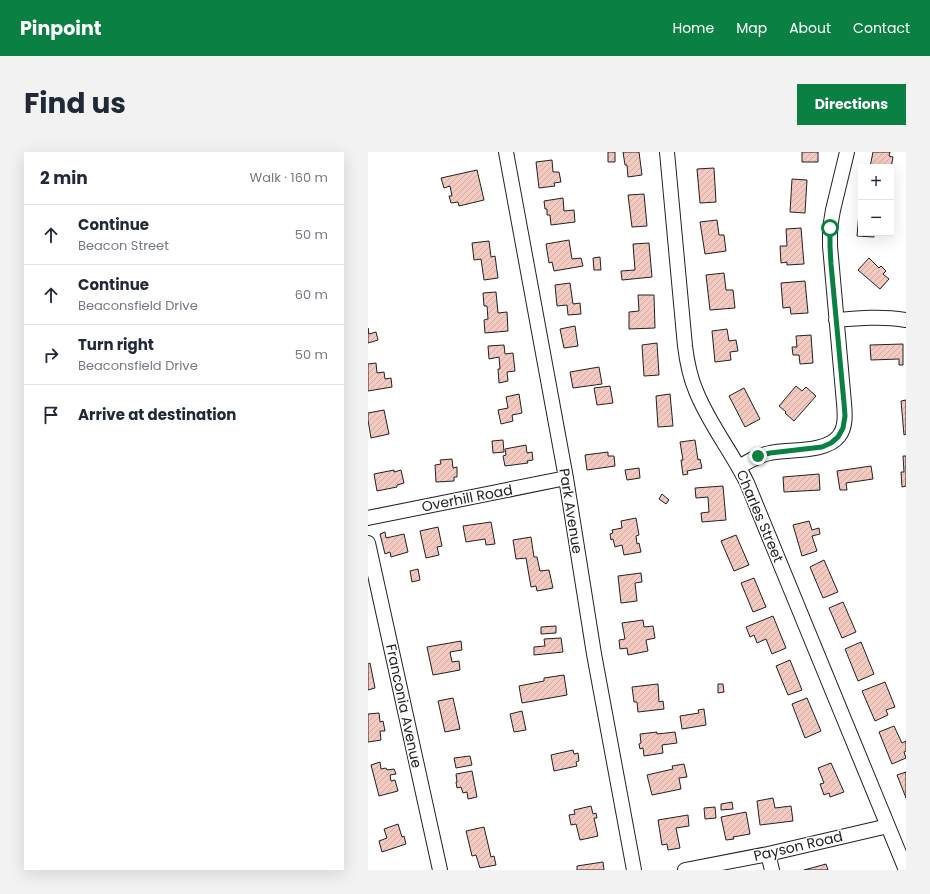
<!DOCTYPE html>
<meta charset="utf-8">
<style>
body{margin:0;font-family:Poppins,sans-serif;background:#f2f2f3;color:#1f2937}
.controls{position:absolute;right:12px;top:12px;display:grid;overflow:hidden;border-radius:0px;box-shadow:0 4px 16px #0002}
.controls button{width:36px;height:36px;display:grid;place-items:center;padding:0;border:0;border-bottom:1px solid #e0e1e3;background:#fff;color:#1f2937;font:20px sans-serif}
.stop{position:absolute;width:12px;height:12px;margin:-9px;border:3px solid #0b8043;border-radius:50%;background:#fff}
.stop.end{background:#0b8043;border-color:#fff;box-shadow:0 1px 4px #0008}
.list{margin:0;padding:0;list-style:none}
h2{display:flex;justify-content:space-between;align-items:center;height:52px;margin:0;padding:0 16px;font-size:17px}
h2 small{font-size:13px;font-weight:400;color:#747a83}
.list li{display:grid;grid-template-columns:26px 1fr auto;gap:12px;align-items:center;box-sizing:border-box;height:60px;padding:0 16px;border-top:1px solid #e0e1e3}
.list b{display:block;font-size:15px;white-space:nowrap}
.list p{margin:0;font-size:13px;white-space:nowrap;color:#747a83}
.list em{font-size:13px;font-style:normal;color:#747a83}
.icon{flex:none;width:22px;height:22px;fill:none;stroke:currentColor;stroke-width:2;stroke-linecap:round;stroke-linejoin:round}
.map{position:relative;flex:none;width:538px;height:718px;overflow:hidden;border-radius:0px}
header{display:flex;align-items:center;gap:24px;box-sizing:border-box;height:56px;padding:0 20px;background:#0b8043;color:#fff}
header strong{font-size:19px}
nav{display:flex;gap:22px;margin-inline-start:auto;font-size:14px}
.intro{display:flex;align-items:center;justify-content:space-between;box-sizing:border-box;height:96px;padding:0 24px}
h1{margin:0;font-size:28px}
.button{padding:10px 18px;border-radius:0px;background:#0b8043;color:#fff;font-size:14px;font-weight:700}
main{display:flex;gap:24px;padding:0 24px}
aside{flex:1;background:#fff;border-radius:0px;box-shadow:0 4px 16px #0002}
.map>svg:first-child{display:block}
</style>
<header>
<strong>Pinpoint</strong>
<nav><a>Home</a><a>Map</a><a>About</a><a>Contact</a></nav>
</header>
<div class="intro"><h1>Find us</h1><a class="button">Directions</a></div>
<main>
<aside>
<h2>2 min<small>Walk · 160 m</small></h2>
<ul class="list">
<li><svg class="icon" aria-label="ahead" viewBox="0 0 24 24"><path d="M12 20V5M6 11l6-6 6 6"/></svg><div><b>Continue</b><p>Beacon Street</p></div><em>50 m</em></li>
<li><svg class="icon" aria-label="ahead" viewBox="0 0 24 24"><path d="M12 20V5M6 11l6-6 6 6"/></svg><div><b>Continue</b><p>Beaconsfield Drive</p></div><em>60 m</em></li>
<li><svg class="icon" aria-label="right" viewBox="0 0 24 24"><path d="M7 20v-9h11M14 6l5 5-5 5"/></svg><div><b>Turn right</b><p>Beaconsfield Drive</p></div><em>50 m</em></li>
<li><svg class="icon" aria-label="arrive" viewBox="0 0 24 24"><path d="M6 21V4h12l-3 4 3 4H6"/></svg><div><b>Arrive at destination</b></div></li>
</ul>
</aside>
<div class="map">
<svg width="538" height="718" viewBox="0 0 538 718">
<defs>
<pattern id="building-hatch" width="6" height="6" patternUnits="userSpaceOnUse"><rect width="6" height="6" fill="#f3c9c0"/><path d="M-1 1l2-2M0 6l6-6M5 7l2-2" fill="none" stroke="#d0aca5"/></pattern>
</defs>
<rect width="100%" height="100%" fill="#fff"/>
<path fill="url(#building-hatch)" stroke="#222" d="M240 0H247V10H240Z
M255 0H271L274 23 260 25 259 13H257Z
M434 0H450V10H434Z
M505 0H522L521 4 525 5 523 16V15H502Z
M184 8 185 20H191L193 30 186 31 187 34 171 36 168 10Z
M346 16 348 50 332 51 329 17Z
M109 18 116 48 91 54 90 50 83 51 81 44H84L82 34 76 36 73 26Z
M424 27 439 28 437 61 422 60Z
M276 42 279 74 264 75 260 43Z
M195 46 196 59 206 58 207 70 183 73 182 63H179V57H177L176 49Z
M492 49H493V81H506V85L489 84Z
M349 68 351 83H356L358 99 337 102 332 70Z
M433 76 436 112 419 113V110L413 111 412 94H419L418 77Z
M201 88 204 107 213 106 215 114 186 119 184 110 181 111 178 92Z
M121 89 123 105 127 104 130 126 116 128 113 107 106 108 104 91Z
M281 91 284 125 254 128 253 119 267 118 265 92Z
M232 105 233 118H226L225 106Z
M501 106 511 116 513 114 518 119 515 122 521 127 512 137 490 118Z
M356 121 358 138H365L367 156 342 158 338 123Z
M437 129 440 161 423 162 422 155 415 156 413 131Z
M202 131 205 152 212 151 213 162 200 163 199 153 189 154 187 133Z
M128 140 130 161 139 160 140 179 117 181 116 168 120 167 119 154H116L115 141Z
M270 143H286L287 176 261 177V160L271 159Z
M207 174 210 194 196 196 192 177Z
M0 176 1 182 8 180 10 188 0 191Z
M359 177 361 189 368 188 370 199 362 200 363 208 347 210 344 179Z
M443 183 445 211 432 212 431 203H425L424 195H429L428 184Z
M289 191 291 223 276 224 274 193Z
M535 192V213H531V207L503 208 502 193Z
M136 193 137 202 145 201 147 219 139 220 140 229 131 231 130 217H132L131 205 121 207 120 194Z
M8 211 9 221 16 220 17 227 23 226 24 235 0 239V212Z
M231 215 234 232 205 236 202 220Z
M242 234 245 251 229 253 226 236Z
M428 234 434 239 438 235 448 244 426 269 417 261 418 260 411 254Z
M376 236 392 267 377 275 361 244Z
M151 242 154 261 144 263 145 269 133 272 130 258 140 256 138 245Z
M302 242 305 274 290 275 288 244Z
M538 248V282L536 283 533 249Z
M16 258 21 282 3 286 0 268V261Z
M135 288 136 300 125 301 124 289Z
M327 288 330 308 332 307 334 316 319 319 320 322 315 323 313 308H315L312 290Z
M158 293 159 301 164 300 165 308 159 309 160 311 137 314 135 304 138 303 137 297Z
M240 300V304H246L247 314 219 318 217 303Z
M535 304H538V334L534 335 533 320H536Z
M84 307 85 316 89 315V325H86V329L68 330 67 313 73 312 72 308Z
M503 314 505 327 478 331 479 338H472L469 319Z
M271 316 272 326 259 328 257 318Z
M26 318V320L33 318 36 331 29 333V335L9 339 6 322Z
M451 322 452 338 416 340 415 325Z
M355 334 358 368 334 370 333 361 341 360 340 345 328 346 327 336Z
M294 342 301 348 298 352 291 347Z
M268 366 271 383 268 384 269 392 271 391 273 400 256 403 254 393 247 395 245 387 243 388 242 382 245 381 244 378 254 376 253 369Z
M441 369 444 378 451 376 452 382 444 384 449 399 434 404 425 373Z
M123 370 127 392 118 393 117 387 98 390 95 374Z
M70 375 74 394 69 395 71 403 58 406 52 379Z
M17 380 18 386 36 382 40 400 23 405 22 400 17 402 12 382Z
M368 383 381 413 366 419 353 389Z
M163 385 166 405H169L172 419 181 418 185 436 169 439 168 434 163 435 158 406 148 407 145 388Z
M456 408 470 440 455 446 442 415Z
M50 417 52 428 44 430 42 419Z
M273 421 274 430 267 431 269 449 253 451 250 424Z
M386 426 398 455 385 460 373 431Z
M475 450 488 480 474 486 461 456Z
M405 464 418 496 404 502 398 487 389 491 386 483 382 485 378 475Z
M275 468 276 475 285 474 287 486 278 488 280 499 260 503 259 496 252 497 251 488 257 487 254 471Z
M188 474V481L173 482V475Z
M193 486 195 500 166 503V495L177 494 176 487Z
M93 489 94 498 82 500 84 510 91 509 92 518 65 523 59 495Z
M493 490 506 522 490 529 477 497Z
M422 508 434 538 420 543 408 514Z
M2 511 7 536 0 538V512Z
M196 523 199 543 154 551 151 534 176 529V526Z
M517 530 527 555 518 558 520 563 507 569 494 539Z
M290 532 291 550 295 549 296 557 270 560 269 550H266L264 535Z
M350 532H355L356 540 350 541Z
M85 546 92 577 77 580 70 549Z
M439 546 453 579 437 586 424 552Z
M336 557 338 573 314 577 312 564 331 561 330 558Z
M154 559 158 578 146 580 142 562Z
M11 561 12 570 15 569 17 579H12L13 588 0 590V562Z
M526 574 534 591 538 589V599L536 600 538 606 524 612 511 580Z
M289 580V582L307 580 309 591 294 593 295 601 276 604 275 596 272 597 271 592 273 591 272 582Z
M205 598 206 602 210 601 211 609 208 610 209 614 186 619 183 603Z
M102 604 104 613 88 616 86 606Z
M12 610 13 617 18 616 19 618 26 617 28 622 22 623 23 629 27 628 30 639 11 644 3 613Z
M463 611 476 640 462 645 461 641 456 643 452 632 456 631 450 616Z
M316 612 319 625 311 626 313 637 284 643 279 623 305 617 304 614Z
M104 619 109 645 100 647 99 640 95 641 93 635 89 636 88 630H89L88 622Z
M538 620V646L529 623Z
M405 646 407 656 423 654 425 669 392 673 389 649Z
M364 650 365 657 353 658V652Z
M223 654 225 662 228 661 229 666H226L230 684 212 688 208 672 203 673 201 663 207 662 206 658Z
M347 655 348 666 337 667 336 656Z
M378 660 382 682 365 685 366 687 358 688 353 665Z
M320 663 321 674 308 676 312 696 300 698 299 692 294 693 290 668Z
M30 672 34 685 36 684 38 692 14 700 11 689 19 686 16 677Z
M116 675 123 705 126 704 128 713 112 716 108 703 104 704 98 679Z
M235 710 236 718H209V714Z
M458 712 460 718H436Z"/>
<g fill="none" stroke-linecap="round" stroke-linejoin="round">
<g stroke="#222" stroke-width="16">
<path id="minor" d="M138 0 198 326 226 502 266 718
M299 0 317 194C319 210 322 225 328 239 341 272 364 300 379 331L538 718
M468 168C491 166 515 164 538 168
M371 315C381 309 391 303 402 301 421 297 458 301 471 284 478 275 477 262 476 251L462 94V76L465 58 479 0
M0 366 198 326
M0 391 72 718
M400 702 404 718
M317 718 400 702 520 674"/>
</g>
<use href="#minor" stroke="#fff" stroke-width="14"/>
</g>
<g fill="none" stroke-linecap="round" stroke-linejoin="round">
<path stroke="#0b8043" stroke-width="5" d="M390 304 402 301 454 295 463 291 470 285 475 276 477 264 476 251 463 112 462 94V76"/>
</g>
<g text-anchor="middle" stroke-width="3" stroke-linejoin="round" paint-order="stroke">
<g font-size="14" fill="#222" stroke="#fff">
<text transform="translate(99 346) rotate(-11)" y="5">Overhill Road</text>
<text transform="translate(203 359) rotate(81)" y="5">Park Avenue</text>
<text transform="translate(392 364) rotate(67)" y="5">Charles Street</text>
<text transform="translate(36 554) rotate(78)" y="5">Franconia Avenue</text>
<text transform="translate(430 694) rotate(-13)" y="5">Payson Road</text>
</g>
</g>
</svg>
<div class="controls">
<button>+</button>
<button>−</button>
</div>
<div class="stop" style="left:462px;top:76px"></div>
<div class="stop end" style="left:390px;top:304px"></div>
</div>
</main>
